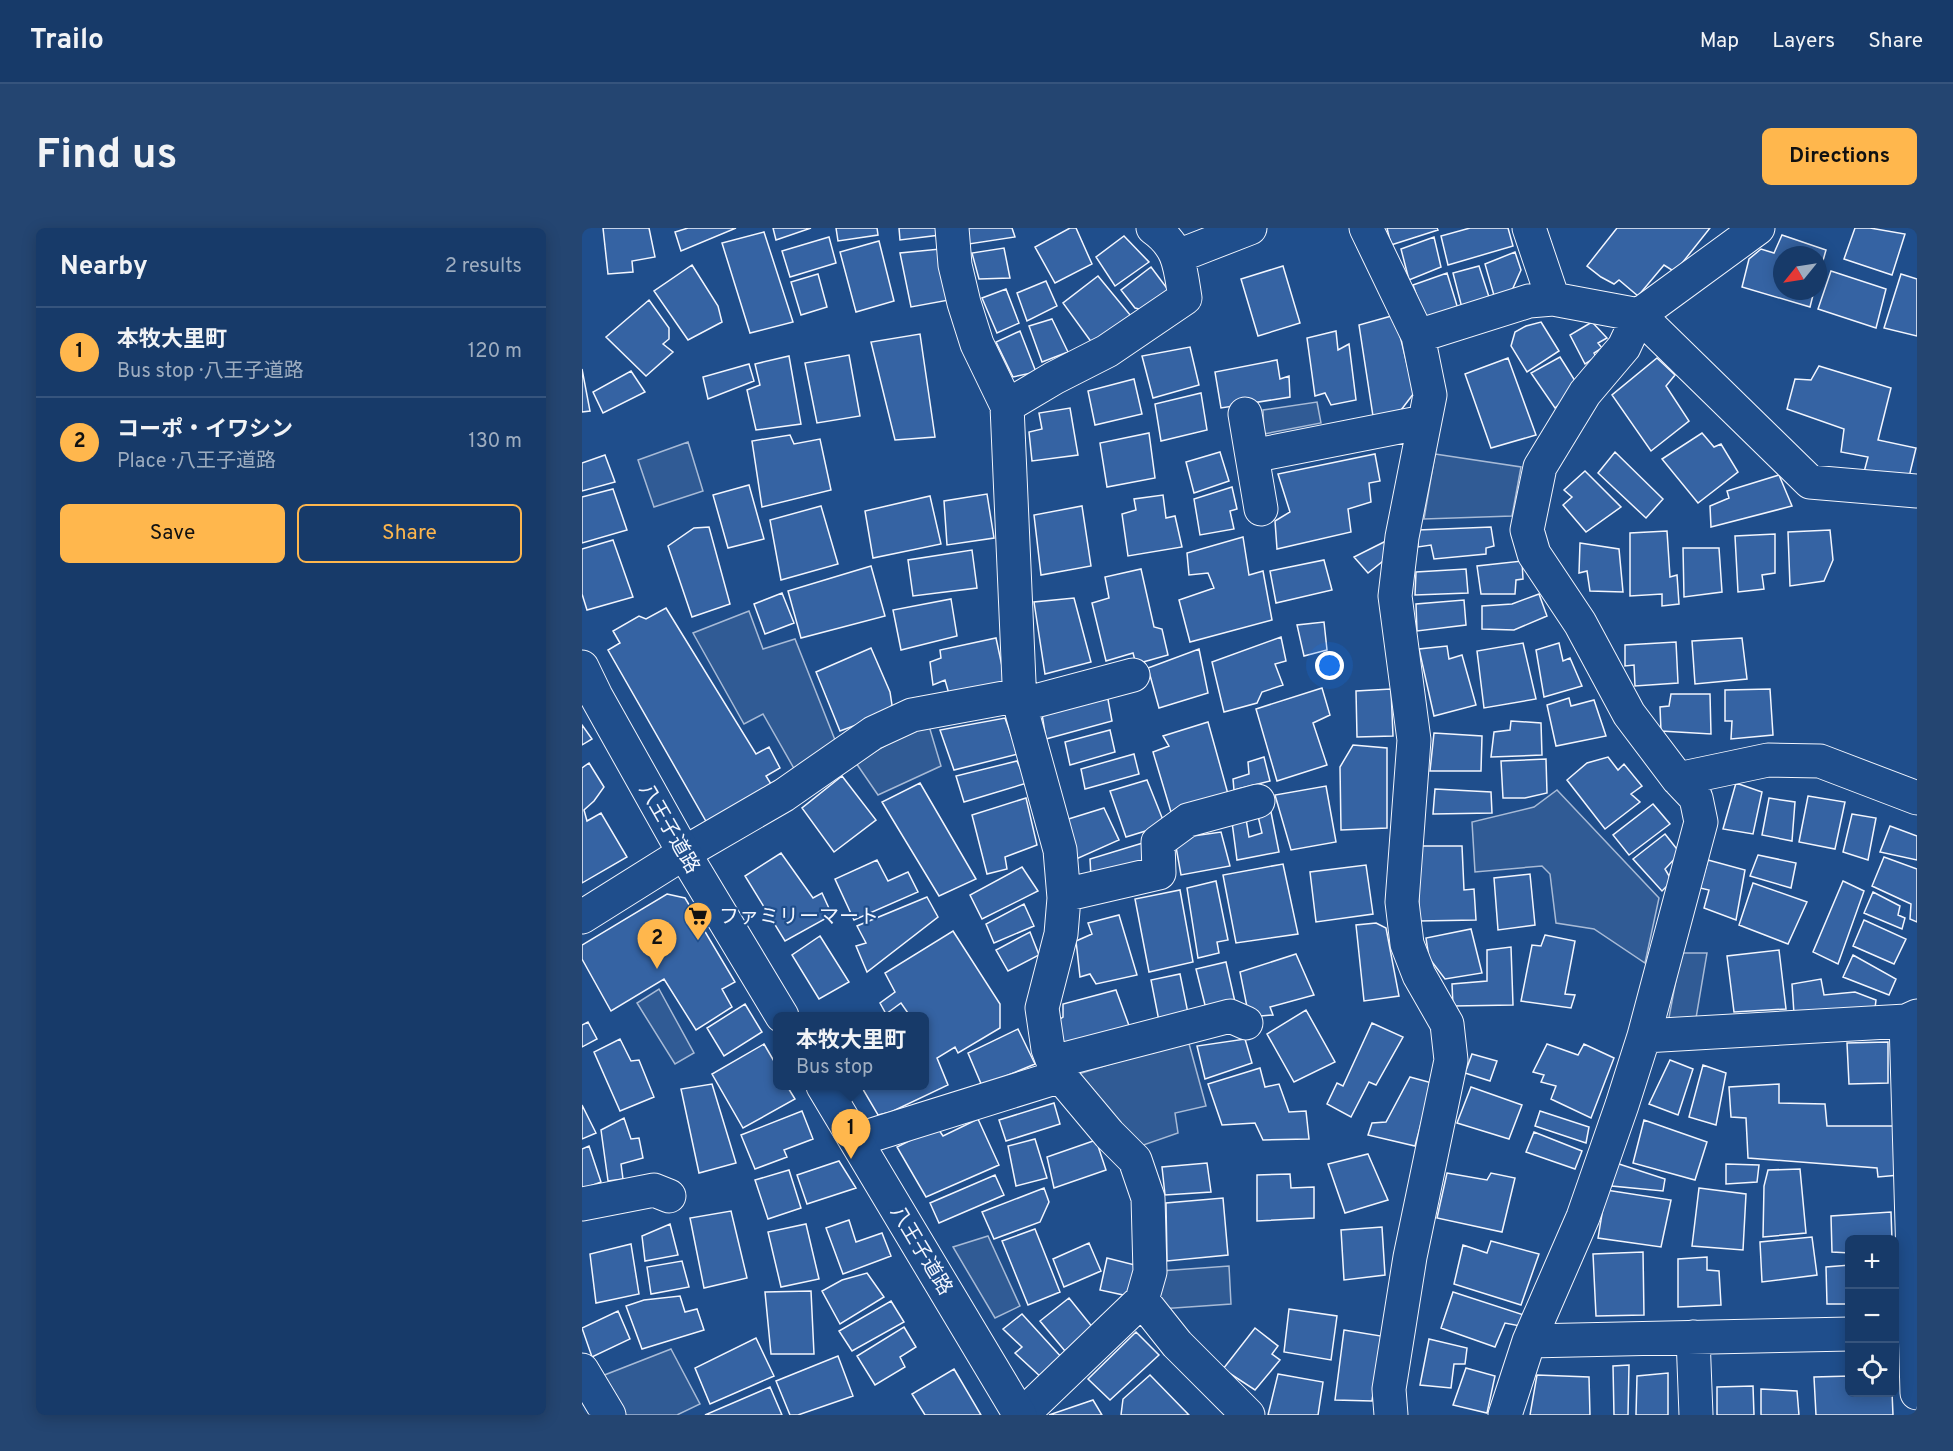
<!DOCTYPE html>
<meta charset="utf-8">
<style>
body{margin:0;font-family:Overpass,"Noto Sans JP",sans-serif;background:#244571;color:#f1f3f6}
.controls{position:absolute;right:18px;bottom:18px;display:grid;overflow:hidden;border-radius:9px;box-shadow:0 3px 15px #0003}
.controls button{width:54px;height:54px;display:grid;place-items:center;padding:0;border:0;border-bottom:2px solid #36547d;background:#173a69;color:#f1f3f6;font:30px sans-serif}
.compass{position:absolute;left:1191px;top:18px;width:54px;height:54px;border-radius:50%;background:#173a69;box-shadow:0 3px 15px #0003;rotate:240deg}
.you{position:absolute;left:748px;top:438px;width:21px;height:21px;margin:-15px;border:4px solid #fff;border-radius:50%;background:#1a73e8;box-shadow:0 0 0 9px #1a73e833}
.badge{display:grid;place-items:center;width:39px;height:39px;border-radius:50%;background:#ffb74d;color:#111;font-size:20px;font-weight:700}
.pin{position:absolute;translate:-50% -50px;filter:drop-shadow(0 2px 3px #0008)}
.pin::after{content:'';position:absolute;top:32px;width:21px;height:18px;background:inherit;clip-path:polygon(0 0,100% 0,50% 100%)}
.popup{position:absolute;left:191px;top:784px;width:156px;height:78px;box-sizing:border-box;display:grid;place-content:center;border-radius:9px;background:#173a69;filter:drop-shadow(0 2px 4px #0005);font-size:20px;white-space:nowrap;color:#9eadc0}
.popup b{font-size:22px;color:#f1f3f6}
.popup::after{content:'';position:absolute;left:50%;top:100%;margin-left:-12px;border:12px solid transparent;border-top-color:#173a69}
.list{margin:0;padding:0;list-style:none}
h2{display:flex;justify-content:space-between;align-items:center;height:78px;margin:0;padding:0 24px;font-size:26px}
h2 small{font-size:20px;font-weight:400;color:#9eadc0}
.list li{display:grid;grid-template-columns:39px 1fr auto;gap:18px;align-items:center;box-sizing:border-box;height:90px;padding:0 24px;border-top:2px solid #36547d}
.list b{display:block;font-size:22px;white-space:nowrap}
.list p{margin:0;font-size:20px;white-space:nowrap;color:#9eadc0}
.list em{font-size:20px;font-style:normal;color:#9eadc0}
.actions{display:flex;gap:12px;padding:18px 24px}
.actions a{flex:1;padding:14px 0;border:2px solid #ffb74d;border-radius:9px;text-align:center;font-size:21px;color:#ffb74d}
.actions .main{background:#ffb74d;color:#111}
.icon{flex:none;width:33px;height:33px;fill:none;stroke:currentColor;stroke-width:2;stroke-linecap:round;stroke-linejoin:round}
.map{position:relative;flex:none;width:1335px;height:1187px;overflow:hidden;border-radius:9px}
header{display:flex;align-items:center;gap:36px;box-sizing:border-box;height:84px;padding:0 30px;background:#173a69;border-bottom:2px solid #36547d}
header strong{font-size:28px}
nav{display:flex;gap:33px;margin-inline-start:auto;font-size:21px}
.intro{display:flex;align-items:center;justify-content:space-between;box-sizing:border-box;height:144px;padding:0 36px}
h1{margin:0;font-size:42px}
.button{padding:15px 27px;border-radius:9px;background:#ffb74d;color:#111;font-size:21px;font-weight:700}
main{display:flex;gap:36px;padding:0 36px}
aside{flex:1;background:#173a69;border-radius:9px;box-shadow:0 3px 15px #0003}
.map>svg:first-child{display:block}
</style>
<header>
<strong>Trailo</strong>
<nav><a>Map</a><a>Layers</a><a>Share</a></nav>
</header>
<div class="intro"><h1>Find us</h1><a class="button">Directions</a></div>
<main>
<aside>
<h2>Nearby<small>2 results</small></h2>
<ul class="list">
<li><span class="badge">1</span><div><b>本牧大里町</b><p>Bus stop · 八王子道路</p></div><em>120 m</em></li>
<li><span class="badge">2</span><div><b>コーポ・イワシン</b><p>Place · 八王子道路</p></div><em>130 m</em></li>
</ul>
<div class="actions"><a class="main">Save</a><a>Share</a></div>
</aside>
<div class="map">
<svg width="1335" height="1187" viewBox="0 0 1335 1187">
<rect width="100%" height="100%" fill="#1f4e8c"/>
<path fill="#305b95" stroke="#a8bbd7" stroke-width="1.5" d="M735 174 739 195 682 206 681 182Z
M106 214 121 263 72 279 56 232Z
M853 226 939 239 930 288 842 291Z
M167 383 181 421 213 411 255 517 214 544 181 486 162 496 111 405Z
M347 498 359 538 296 567 274 535 324 505Z
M975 562 1077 670 1063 735 1012 701 974 695 968 646 960 638 893 644 890 594 952 579Z
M1099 725H1125L1113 796 1086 795Z
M77 761 112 825 93 836 55 775Z
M606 812 624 878 593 885 596 905 553 920 490 848Z
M406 1008 438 1078 413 1090 371 1019Z
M647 1038 649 1076 578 1081V1043Z
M89 1121 118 1176 95 1187H43L20 1148Z"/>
<path fill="#3563a3" stroke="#f2f6ff" stroke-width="1.5" d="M21 0H67L73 29 50 33 51 44 26 46Z
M106 0H154L99 23 93 4Z
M191 0H229L194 12Z
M254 0H295L296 7 256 13Z
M317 0H356L358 7 318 12Z
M385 0H430L433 9 387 16Z
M488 0H494L510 36 473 55 453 19Z
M805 0H855L856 2 809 17Z
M888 0H926L931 18 866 37 859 8Z
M1035 0H1128L1093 44 1082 37 1056 68 1037 52 1032 56 1019 49 1005 38Z
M1273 0H1288L1323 6 1310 47 1262 31Z
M182 4 211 94 168 105 140 15Z
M1200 7 1244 22 1236 50V27H1200V63H1232L1228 79 1160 59 1167 31 1179 21 1192 25Z
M542 8 567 34 533 58 514 29Z
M247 9 254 35 208 49 200 23Z
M852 9 859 39 827 52 819 21Z
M297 13 312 73 274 84 258 24Z
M422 20 428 50 397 51 390 25Z
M358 21 367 72 329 79 318 25Z
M933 24 939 42 927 69 913 71 903 36Z
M110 37 136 78 140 94 106 112 72 63Z
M701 38 718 95 676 108 659 51Z
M897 38 908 72 880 80 871 45Z
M569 39 590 67 565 83 553 80 539 62Z
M1249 43 1304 61 1294 100 1236 81Z
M865 45 876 81 843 91 831 57Z
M236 46 245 79 219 87 209 54Z
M1319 46 1335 51V108L1302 100Z
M516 48 549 88 510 115 481 75Z
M464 53 475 78 445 93 435 65Z
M424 61 437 95 415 105 400 70Z
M67 72 87 100V111L81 116 91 124 64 148 24 109Z
M813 87 832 165 819 182 791 188 777 97Z
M470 91 486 124 460 134 447 98Z
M959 94 977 123 945 144 929 118 933 104 944 98Z
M1010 94 1025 110 1016 115 1020 120 1012 125 1014 129 1003 136 988 107Z
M438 103 454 144 431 149 414 114Z
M754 103 756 122 767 116 774 172 749 177 743 165 733 168 725 110Z
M338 106 353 209 313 212 289 114Z
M608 119 617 157 571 170 560 128Z
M267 127 278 188 235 195 223 135Z
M207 128 219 196 174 202 165 162 178 157 173 136Z
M978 129 997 159 973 180 949 145Z
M926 130 954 207 909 220 883 146Z
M1075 130 1093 147 1084 158 1107 193 1069 223 1030 167Z
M695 132 698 151 707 148 708 169 639 180 633 144Z
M167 136 172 153 126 171 121 149Z
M1237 138 1309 160 1296 212 1334 220 1327 249 1282 244 1286 229 1259 224 1262 201 1205 181 1213 151 1229 152Z
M0 141 8 183 0 184Z
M49 143 63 164 21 185 11 164Z
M552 151 560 186 513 197 506 163Z
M619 165 625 202 579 213 573 176Z
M488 180 496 227 450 233 447 204 460 201 457 185Z
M567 205 573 250 525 259 518 215Z
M1120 205 1132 219 1139 216 1156 244 1116 275 1080 231Z
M208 207 212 216 238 211 249 262 180 279 170 213Z
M638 224 647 253 612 265 604 234Z
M1033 224 1081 271 1064 290 1016 245Z
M793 226 798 253 787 255 789 274 766 281 769 304 695 321 693 293 708 284 696 246Z
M23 227 33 254 0 263V235Z
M1003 243 1039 279 1004 304 981 277 990 269 982 262Z
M1197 247 1210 278 1129 299 1128 278 1147 270 1145 263Z
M167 257 182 311 146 320 131 267Z
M650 259 655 281 648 283 652 301 618 307 612 271Z
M31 261 45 302 0 315V269Z
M405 266 412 310 365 317 362 273Z
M581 267 584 290 593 288 600 319 546 328 540 286 554 282 552 271Z
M348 268 359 316 291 330 283 283Z
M239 278 256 336 199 352 188 292Z
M500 278 509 338 459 347 452 287Z
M127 299 148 376 110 389 86 318 112 300Z
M909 299 912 318 904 320V326L852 331 849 317 836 319V302Z
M1248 302 1251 332 1242 353 1208 358 1206 304Z
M1085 303 1088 349 1095 347 1097 376 1080 378V366L1048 368V305Z
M1193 306V345L1180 347 1182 361 1156 364 1153 308Z
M661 309 667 347 681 343 690 392 608 414 597 372 632 360 626 345 607 347 605 325Z
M31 312 51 369 5 382 0 366V321Z
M806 312 801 333 786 345 772 329Z
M998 315 1037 321 1041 364 1008 363 1005 343 997 345Z
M1101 320H1137L1140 364 1102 369Z
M390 322 395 360 331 368 326 332Z
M742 332 750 362 694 375 688 343Z
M940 333 941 351 934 352 933 366H899L895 338Z
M289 338 303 388 219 410 206 363Z
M559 341 572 399 580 401 586 427 554 436 551 425 524 433 510 375 527 370 523 349Z
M884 341 886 365 833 367 834 344Z
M200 365 212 395 183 406 172 376Z
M957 366 965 388 932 402 900 401V378L930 376Z
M492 370 509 434 463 446 452 374Z
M369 371 375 408 319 422 311 382Z
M882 372 884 397 835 403 834 376Z
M84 380 174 526 187 519 198 540 184 548 194 564 129 602 26 422 38 415 31 403 57 388 64 391Z
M742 394 745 422 722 428 715 397Z
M699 409 704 433 693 436 701 457 680 464 675 475 642 484 630 434Z
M414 410 423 452 419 458 367 466 363 452 351 457 348 434 359 430 358 422Z
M1160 410 1165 451 1113 456 1110 413Z
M1094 414 1096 455 1053 458 1052 437 1043 438V417Z
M941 415 954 471 902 480 895 423Z
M977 415 981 433 988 430 1000 458 962 469 954 422Z
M865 418 867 431 880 427 894 477 852 488 837 421Z
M289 420 308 464 310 477 304 486 258 503 234 444Z
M617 421 626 465 577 480 566 440Z
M740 460 748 487 731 495 745 537 695 553 674 481Z
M809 461 811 508 775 509 774 463Z
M1188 461 1191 507 1149 511 1150 493H1143V462Z
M525 466 530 493 464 511 460 486Z
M1089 466H1128L1129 506 1079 503 1078 479 1087 478Z
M987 470 989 478 1012 472 1024 508 974 518 965 477Z
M423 490 436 526 372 542 358 502Z
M929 493 959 495 960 527 909 529 912 504 928 502Z
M626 494 646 566 589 584 571 524 587 518 581 508Z
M0 497 10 511 0 517Z
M528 502 533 524 488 537 483 514Z
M852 505 900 508 899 543H848Z
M771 517 805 520V600L759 602 758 539Z
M552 526 557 546 503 561 499 541Z
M682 529 688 553 652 562 651 551 667 546 666 534Z
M1026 529 1036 542 1042 536 1060 558 1049 566 1058 574 1023 601 985 552 1005 535Z
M964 531 965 565 943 570H921L919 533Z
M435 533 445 555 382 574 374 548Z
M7 535 22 559 12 573 2 582 5 593 19 585 45 629 0 655V540Z
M260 548 294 592 252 624 220 580Z
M565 552 583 597 544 609 528 563Z
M338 555 394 651 357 668 300 574Z
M1154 555 1180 564 1171 606 1141 601Z
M744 558 754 614 709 622 693 567Z
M853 561 909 564 910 585 851 586Z
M1226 568 1263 574 1253 621 1217 614Z
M444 570 455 617 423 629 425 641 405 646 390 587Z
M1187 570 1213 574 1210 613 1180 607Z
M1071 576 1088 596 1047 627 1031 607Z
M522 580 537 612 492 632 480 593Z
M689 584 697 624 655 632 650 594 664 591 667 609 680 605 676 588Z
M1270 586 1294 590 1286 632 1261 624Z
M1308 598 1335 608V632L1298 624Z
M639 604 648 638 599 647 594 619 611 608Z
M1083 606 1098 625 1083 641 1090 653 1080 663 1051 631Z
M564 614 568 640 509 649 508 631Z
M836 618H880L882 662 892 661 894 692 837 693Z
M199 625 231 670 240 665 250 687 203 713 163 648Z
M1176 627 1214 635 1209 660 1168 648Z
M1302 629 1335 641V694L1328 691 1329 676 1290 658Z
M295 632 306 653 326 644 336 664 272 692 253 651Z
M1126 632 1163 642 1154 692 1122 680 1127 662 1118 660Z
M701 636 716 706 654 715 641 647Z
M784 637 791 686 734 694 728 644Z
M440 639 456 663 400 691 388 667Z
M948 646 953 697 916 702 912 650Z
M634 653 646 712 635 714 637 725 616 730 605 660Z
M1261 653 1282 663 1256 736 1231 724Z
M1171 655 1225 674 1206 716 1157 697Z
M598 662 611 734 567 744 553 671Z
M1291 664 1318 678 1316 687 1323 690 1320 701 1282 685Z
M85 666 103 670 153 754 140 761 150 779 114 802 82 751 29 783 0 731V717Z
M345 669 356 689 285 744 274 718 284 715 275 698Z
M442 676 452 698 412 715 404 696Z
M537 687 555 747 514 756 508 746 498 749 494 713 510 706 506 695Z
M1282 692 1324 711 1312 736 1271 718Z
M794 695 804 700 817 768 782 773 774 697Z
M889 701 900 745 863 751 847 730 844 710Z
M371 703 418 776V800L376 825 373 819 355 830 366 857 309 884 296 887 279 858H342V788H328L319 775 304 786 298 775 313 764 303 745Z
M448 704 457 727 426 743 414 722Z
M963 707 993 713 983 766 993 767 989 780 939 773 950 717 959 718Z
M238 708 267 754 237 771 210 727Z
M929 719 931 777 871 778 870 756 905 753V722Z
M1197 722 1204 781 1152 784 1145 728Z
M714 726 732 767 688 779 691 787 667 789 658 744Z
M1271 727 1314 751 1307 767 1261 749Z
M644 734 653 774 624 781 614 741Z
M598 746 607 790 577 793 569 752Z
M1239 751 1242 767 1273 764 1294 772 1293 780 1212 786 1210 756Z
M534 762 549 803 482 822 475 793 481 789V776Z
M163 776 180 804 142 828 125 800Z
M724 782 753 834 712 854 685 806Z
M6 794 15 811 0 819V797Z
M790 795 821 809 794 857 787 854 769 889 745 876 755 855 761 858Z
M436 801 453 836 400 858 386 825Z
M38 811 49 833 57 832 72 869 38 883 12 824Z
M663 811 670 835 623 851 615 818Z
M1306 814V855L1267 856 1265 815Z
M182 816 196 840V858H205L213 871 161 900 130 846Z
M965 816 996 827 1002 816 1032 830 1009 890 969 871 974 858 959 854 962 847 951 844Z
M890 826 915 833 908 853 883 845Z
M1088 832 1111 841 1096 887 1067 876Z
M1121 837 1144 845 1134 897 1107 889Z
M678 840 683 859 697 856 707 884 724 883 727 911 681 912 673 895 640 897 626 856Z
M828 849 850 855 833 918 786 907 790 895 804 894Z
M130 856 154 935 117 945 99 861Z
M1197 856V875L1243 876 1245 898H1312L1317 947 1296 949 1295 940 1166 930 1164 890 1149 889 1147 859Z
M889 859 940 877 927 911 875 895Z
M472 875 478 896 424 913 417 892Z
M0 877 14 905 0 911Z
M220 883 231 911 202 922 205 929 173 941 159 907Z
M958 883 1007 899 1004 915 953 898Z
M42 890 49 911 57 910 61 930 39 936 41 951 26 953 19 902Z
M396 891 417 937 344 969 315 919 355 899 361 908Z
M1062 892 1125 914 1113 952 1051 935Z
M952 904 1000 923 993 941 944 924Z
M453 911 465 950 434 958 426 918Z
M514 912 524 942 472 960 465 929Z
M7 918 19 954 0 961V921Z
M786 926 806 972 763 985 746 936Z
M257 933 274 960 225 976 215 947Z
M625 935 629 964 583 967 580 939Z
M1034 935 1083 951 1081 963 1030 958Z
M1144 936 1177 937 1175 954 1144 956Z
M1218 941 1224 1005 1181 1009 1182 958 1186 942Z
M207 942 219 980 186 991 173 952Z
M865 945 905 952 909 945 933 950 920 1004 855 990Z
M708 946 709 960 732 959V990L675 993V947Z
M413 947 422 967 357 995 348 975Z
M462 960 467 974 458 994 412 1011 400 984Z
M1117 960 1164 966 1161 1022 1110 1018Z
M1024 962 1089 972 1079 1019 1016 1010Z
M641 970 646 1027 585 1033 584 975Z
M149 983 165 1050 122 1060 108 990Z
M1309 984 1310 1012H1268V1025L1250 1024 1249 988Z
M267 992 274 1014 300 1005 309 1028 261 1046 244 1000Z
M88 996 96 1027 63 1033 60 1008Z
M224 996 237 1051 199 1059 186 1004Z
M800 999 803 1047 762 1052 759 1002Z
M453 1001 478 1064 446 1077 420 1013Z
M1230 1009 1235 1047 1180 1054 1178 1014Z
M909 1013 957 1026 939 1077 872 1056 881 1017 905 1025Z
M507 1015 519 1043 482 1059 471 1031Z
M49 1016 57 1066 14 1075 8 1026Z
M1061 1024 1062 1087 1014 1088 1011 1026Z
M1125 1029V1042L1137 1043 1139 1077 1096 1079V1031Z
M525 1030 553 1037 546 1068 518 1062Z
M100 1033 107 1059 69 1066 65 1039Z
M1268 1037V1076H1245L1244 1039Z
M285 1045 302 1069 258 1096 240 1063 260 1052Z
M229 1063 232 1126H189L183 1064Z
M871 1064 945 1088 938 1098 923 1095 913 1119 859 1100Z
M98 1068 103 1084 115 1081 122 1102 60 1121 44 1078 62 1072Z
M487 1070 512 1101 483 1123 458 1093Z
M309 1073 322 1094 270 1123 257 1103Z
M707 1081 755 1088 749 1132 702 1124Z
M36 1083 48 1111 10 1129 0 1100Z
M440 1086 481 1131 460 1150 433 1125 440 1119 421 1101Z
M322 1099 334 1119 318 1129 323 1139 293 1157 275 1128Z
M673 1100 696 1118 690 1126 698 1132 673 1162 641 1141Z
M762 1102 799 1108 790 1173 753 1172Z
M554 1104 577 1127 528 1172 506 1151Z
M174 1110 192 1148 128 1176 113 1140Z
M847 1111 885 1120 883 1136H872L869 1160 838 1157Z
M256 1128 271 1168 216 1187H208L194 1153Z
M1047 1137 1046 1187H1032L1031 1138Z
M884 1140 913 1148 905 1185 871 1177Z
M372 1141 399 1187H343L330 1166Z
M1086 1145V1187H1054L1055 1148Z
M696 1146 741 1154 736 1187H686Z
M568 1147 607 1187H539L541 1171Z
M955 1147 1007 1149 1008 1187H948Z
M1268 1148V1164H1310L1311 1187H1234L1232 1149Z
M1171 1158 1172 1187H1135V1159Z
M188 1159 200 1187H123Z
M1179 1161 1215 1163 1217 1187H1179Z
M511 1172 520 1187H467Z"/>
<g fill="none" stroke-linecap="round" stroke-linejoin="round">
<g stroke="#f2f6ff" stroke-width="35">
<path id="street" d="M370 0 373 37 382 75 395 116 425 178 438 477 478 622 482 670 479 706 460 780 466 821 475 844 527 906 553 932 566 970 568 1044 560 1072 440 1187
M784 0 836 108 947 73 971 71 1057 87 1042 119 1003 165 958 239 945 302 952 326 998 395 1047 486 1096 551 1114 570 1119 594 1062 808 1040 877 1001 989 947 1113 923 1187
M947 0 971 71
M1176 0 1057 87 1228 254 1335 263
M596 28 668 0
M425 178 472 150 525 123 603 70C598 39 598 19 571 0
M663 186 670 228
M679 281 670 228 842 194
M438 477 551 447
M1096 551 1186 532 1238 533 1335 570
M102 625 202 567 291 505 330 487 438 467
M482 667 577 645 576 614 606 592 676 573
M1324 793 1335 1165
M1062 808 1324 793 1335 788
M471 834 648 788 664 795
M274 912 479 848
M0 976 72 962 87 968
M560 1072 595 1116 666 1187
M1111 1109 1114 1187
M947 1113 1268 1106
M0 1142 27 1187
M809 1187 807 1161 828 1029 869 832 865 796 837 747 825 716 820 674 832 512 813 368 820 309 848 167 836 108"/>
</g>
<g stroke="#f2f6ff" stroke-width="35">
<path id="secondary" d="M0 439 14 468 102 625 200 788
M0 689 102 625
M241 858 438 1187"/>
</g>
<use href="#street" stroke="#1f4e8c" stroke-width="33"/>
<use href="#secondary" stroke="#1f4e8c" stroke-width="33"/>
</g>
<defs>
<g id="supermarket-pin" transform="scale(1.5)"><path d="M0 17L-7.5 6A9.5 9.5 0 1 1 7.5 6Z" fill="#ffb74d" stroke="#1f4e8c"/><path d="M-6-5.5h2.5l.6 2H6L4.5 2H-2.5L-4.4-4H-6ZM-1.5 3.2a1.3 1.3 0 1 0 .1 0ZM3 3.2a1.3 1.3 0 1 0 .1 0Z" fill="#111"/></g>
</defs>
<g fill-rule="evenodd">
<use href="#supermarket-pin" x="116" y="688"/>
</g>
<g text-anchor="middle" stroke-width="4.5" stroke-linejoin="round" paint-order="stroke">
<g font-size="20" fill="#f2f6ff" stroke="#1f4e8c">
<text transform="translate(88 600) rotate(60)" y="7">八王子道路</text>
<text transform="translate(340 1022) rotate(59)" y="7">八王子道路</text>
</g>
<g font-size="20" fill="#f2f6ff" stroke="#1f4e8c" text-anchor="start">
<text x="137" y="695">ファミリーマート</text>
</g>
</g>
</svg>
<div class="controls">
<button>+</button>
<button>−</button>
<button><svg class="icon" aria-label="locate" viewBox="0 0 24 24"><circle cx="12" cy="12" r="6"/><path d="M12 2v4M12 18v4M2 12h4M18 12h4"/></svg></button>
</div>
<svg class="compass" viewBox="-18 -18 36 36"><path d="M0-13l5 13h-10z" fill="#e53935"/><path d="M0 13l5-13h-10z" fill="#9eadc0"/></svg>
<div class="you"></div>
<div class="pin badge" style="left:269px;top:931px">1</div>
<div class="popup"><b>本牧大里町</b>Bus stop</div>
<div class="pin badge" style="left:75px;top:741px">2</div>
</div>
</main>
